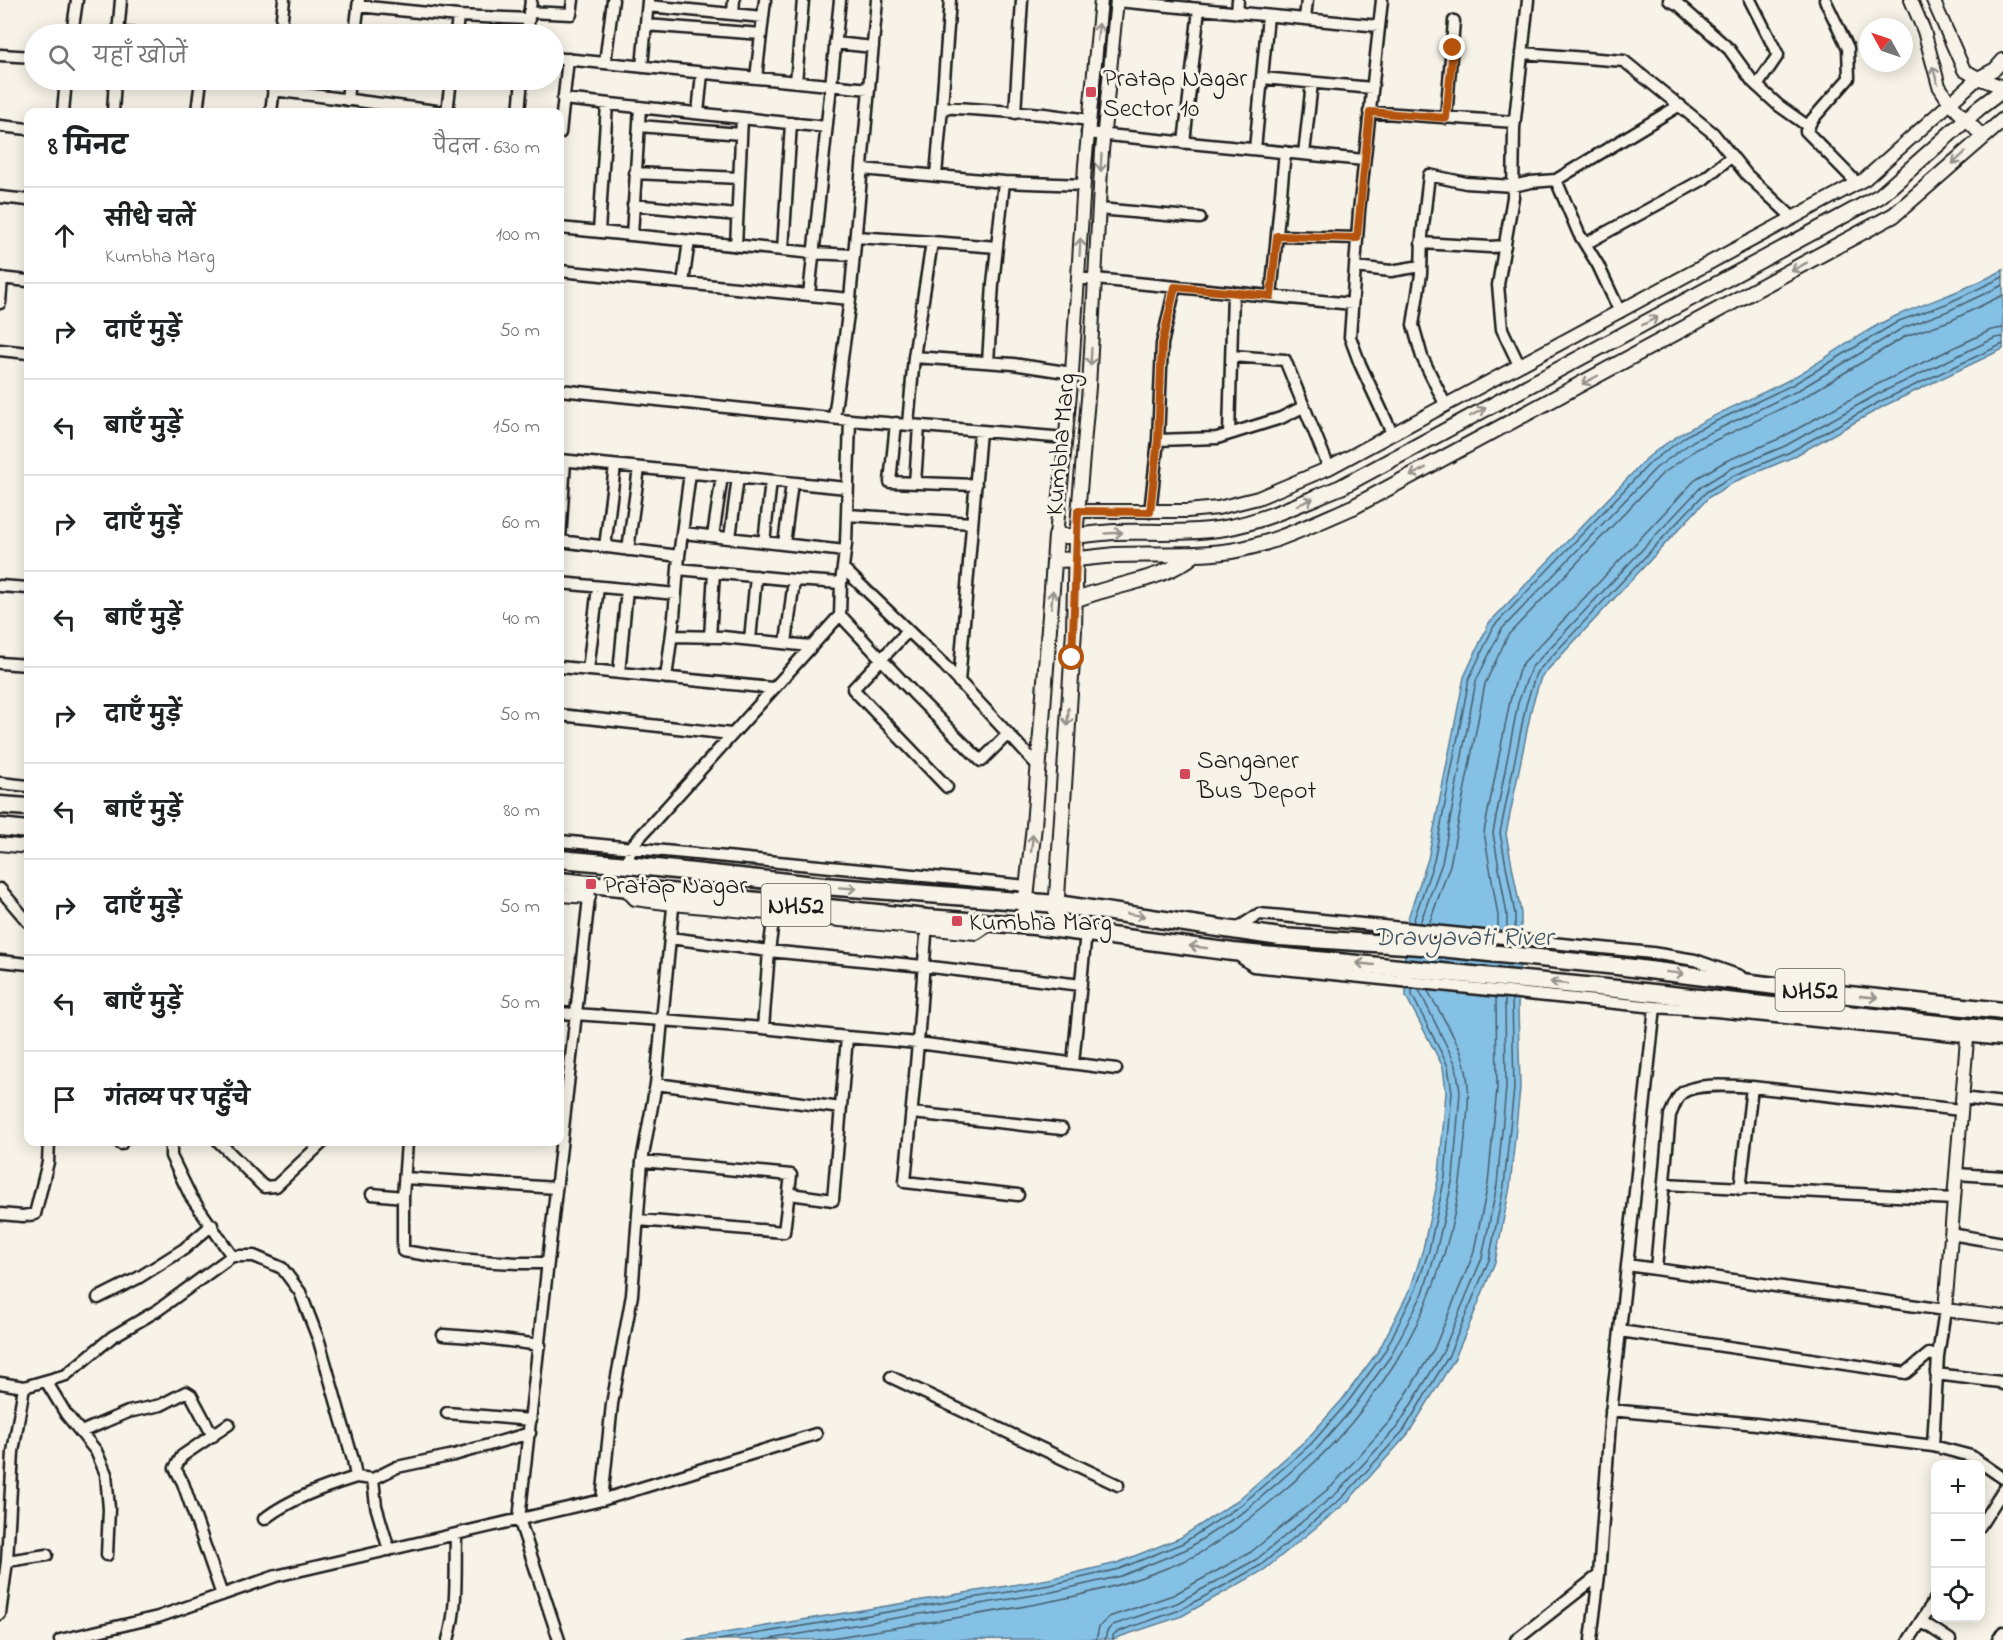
<!DOCTYPE html>
<html lang="hi">
<meta charset="utf-8">
<style>
body{margin:0;font-family:"Indie Flower","Playpen Sans Deva",sans-serif;background:#f2f2f2;color:#202124}
.controls{position:absolute;right:18px;bottom:18px;display:grid;overflow:hidden;border-radius:12px;box-shadow:0 3px 15px #0003}
.controls button{width:54px;height:54px;display:grid;place-items:center;padding:0;border:0;border-bottom:2px solid #e0e0e0;background:#fff;color:#202124;font:30px sans-serif}
.compass{position:absolute;left:1859px;top:18px;width:54px;height:54px;border-radius:50%;background:#fff;box-shadow:0 3px 15px #0003;rotate:310deg}
.stop{position:absolute;width:18px;height:18px;margin:-14px;border:4px solid #b45309;border-radius:50%;background:#fff}
.stop.end{background:#b45309;border-color:#fff;box-shadow:0 2px 6px #0008}
.list{margin:0;padding:0;list-style:none}
h2{display:flex;justify-content:space-between;align-items:center;height:78px;margin:0;padding:0 24px;font-size:26px}
h2 small{font-size:20px;font-weight:400;color:#757577}
.list li{display:grid;grid-template-columns:39px 1fr auto;gap:18px;align-items:center;box-sizing:border-box;height:96px;padding:0 24px;border-top:2px solid #e0e0e0}
.list b{display:block;font-size:22px;white-space:nowrap}
.list p{margin:0;font-size:20px;white-space:nowrap;color:#757577}
.list em{font-size:20px;font-style:normal;color:#757577}
.icon{flex:none;width:33px;height:33px;fill:none;stroke:currentColor;stroke-width:2;stroke-linecap:round;stroke-linejoin:round}
.map{position:relative;flex:none;width:2003px;height:1640px;overflow:hidden}
.search{position:absolute;background:#fff;box-shadow:0 3px 15px #0003;left:24px;top:24px;width:540px;height:66px;display:flex;align-items:center;gap:15px;box-sizing:border-box;padding:0 21px;border-radius:33px;color:#757577;font-size:22px}
.panel{position:absolute;background:#fff;box-shadow:0 3px 15px #0003;left:24px;top:108px;width:540px;height:1038px;border-radius:12px}
.map>svg:first-child{display:block}
</style>
<div class="map">
<svg width="2003" height="1640" viewBox="0 0 2003 1640">
<rect width="100%" height="100%" fill="#f7f3e8"/>
<filter id="ink" filterUnits="userSpaceOnUse"><feTurbulence type="fractalNoise" baseFrequency=".0167" numOctaves="2"/><feDisplacementMap in="SourceGraphic" scale="12" xChannelSelector="R" yChannelSelector="G"/><feConvolveMatrix kernelMatrix="1 2 1 2 8 2 1 2 1" color-interpolation-filters="sRGB"/></filter>
<g filter="url(#ink)">
<path fill="#85c0e5" stroke="#5b7e95" stroke-width="1.5" d="M2003 270V349L1884 406 1791 458 1736 481 1709 497 1541 677 1532 706 1506 834 1521 913V928L1518 1008 1520 1088 1510 1187 1495 1262 1471 1321 1454 1360 1408 1434 1347 1502 1264 1570 1182 1616 1113 1639 682 1640 1049 1579 1117 1563 1180 1538 1238 1500 1307 1439 1342 1400 1379 1350 1411 1287 1423 1249 1439 1175 1446 1092 1443 1067 1406 996 1404 930 1428 859 1464 677 1489 623 1647 458C1689 423 1740 405 1787 381 1825 361 1859 332 1898 315 1933 300 1969 289 2003 270Z"/>
<g fill="none" stroke-linecap="round" stroke-linejoin="round">
<path stroke="#465e6c" stroke-width="1.5" d="M1413 922 1434 861 1469 679 1494 626 1651 462 1689 434 1792 385 1899 321 1946 304 2003 277
M1420 923 1442 863 1476 681 1501 630 1656 468 1693 441 1795 392 1903 328 1948 311 2003 285
M1429 924 1450 865 1485 684 1508 635 1662 474 1697 449 1799 400 1906 336 1952 320 2003 295
M1498 931V916L1484 832 1510 701 1519 670 1524 662 1697 478 1726 461 1781 438 1874 386 1991 330 2003 328
M1507 932V915L1493 833 1518 703 1531 668 1702 486 1730 469 1785 446 1878 394 1995 338 2003 337
M1515 932V914L1500 833 1526 705 1536 673 1706 492 1733 476 1788 453 1881 401 2003 344
M718 1640 1050 1585 1119 1569 1183 1543 1241 1505 1311 1444 1347 1403 1384 1353 1416 1289 1429 1250 1445 1177 1452 1092 1448 1066 1412 995V989
M764 1640 1052 1592 1121 1576 1187 1549 1245 1511 1317 1449 1353 1408 1390 1357 1423 1293 1436 1252 1453 1178 1460 1092 1456 1065 1419 990
M819 1640C868 1632 917 1624 967 1616 1042 1604 1118 1591 1188 1559 1216 1546 1251 1518 1275 1498 1387 1405 1452 1293 1464 1147 1467 1119 1472 1090 1464 1062 1460 1043 1438 1010 1428 991
M1096 1640 1099 1627 1109 1617 1173 1595 1251 1552 1332 1486 1390 1421 1434 1349 1473 1255 1488 1184 1497 1088 1496 998
M1105 1640 1107 1631 1113 1625 1177 1603 1257 1559 1338 1492 1398 1426 1442 1354 1482 1258 1497 1185 1506 1088 1505 998
M1113 1640V1635L1117 1632 1180 1610 1261 1565 1343 1497 1404 1430 1448 1357 1489 1260 1504 1186 1514 1088 1512 999"/>
<g stroke="#1c1c1c" stroke-width="15">
<path id="minor" d="M1382 0 1359 211 1350 337 1360 364 1392 433
M1669 0 1679 5 1729 49 1753 82 1778 105 1809 127
M1750 0 1778 55 1757 86
M1825 0 1848 48 1849 78 1812 120 1806 131 1857 183
M1117 1 1379 26
M358 6 458 16 529 19
M648 6 763 17
M529 12 571 14 573 0
M733 13 734 0
M1237 13 1238 0
M1305 19 1307 0
M646 25 761 34
M118 33 136 34
M72 34 77 0
M118 34 121 0
M280 34 284 0
M355 34 359 0
M456 34 458 16
M527 34 531 0
M835 43 873 47
M1522 53 1624 61 1713 133 1747 175 1793 218
M0 55 34 57
M554 58 869 89
M605 63 613 0
M642 67 648 1
M756 78 765 0
M1262 78 1372 88
M796 82 803 0
M273 90 444 112
M563 99 826 127
M347 100 349 80
M942 107 950 0
M63 112 66 80
M113 112 115 80
M197 112 201 80
M271 112 275 80
M447 112 451 80
M519 112 522 80
M1369 112 1515 122
M698 113 702 73
M1015 113 1022 0
M1446 118 1454 21
M0 126 28 129
M639 126 741 134
M560 133 568 59
M1087 133 1364 160
M1184 143 1199 9
M1255 149 1268 16
M1304 154 1312 83
M862 169 1004 182
M635 173 739 178
M936 175 942 107 1044 114 1089 120
M0 197 28 200
M633 205 737 215
M1099 209 1200 218
M560 228 813 253 854 255
M599 232 607 104
M632 235 640 107
M1277 236 1357 238
M856 237 932 242 914 357 1013 364 1072 373
M932 242 997 247
M1421 243 1490 247 1505 246
M1585 244 1704 179 1732 156
M736 246 742 118
M783 250 791 123
M1355 267 1391 271 1421 266
M560 271 850 299
M0 278 28 281
M1078 279H1095L1352 304
M683 283 689 241
M809 295 840 0
M1271 296 1285 152
M0 303 2 278
M1620 312 1598 265 1579 234 1556 180 1680 105
M0 350 28 353
M1232 356 1285 360 1329 468
M988 362 993 284 1004 182 1084 185
M1519 365 1502 329 1498 285 1513 197 1514 128 1528 0
M560 390 850 420 1066 438
M1445 404 1422 357 1413 325 1421 274 1422 236 1429 175 1466 183 1513 186 1531 182 1556 180
M834 418 850 299 877 0
M896 423 890 482 976 485
M908 424 914 357
M1229 434 1233 292
M1158 440 1217 438 1281 418 1303 407
M560 460 847 488
M915 483 919 426
M1150 512 1158 440 1162 344 1175 287
M847 515 972 523
M683 533 845 551
M713 536 722 476
M730 538 738 477
M560 540 565 461
M560 541 679 556
M764 542 771 481
M784 544 792 483
M605 547 615 466
M628 550 639 468
M843 568 944 665 1039 767
M678 569 794 580 786 643
M794 580 841 583
M560 583 676 594
M0 586 28 588
M840 615 916 696 981 761 1007 735
M908 631 853 689 947 787
M672 636 723 637 810 646
M710 637 714 572
M750 640 756 576
M0 663 28 665
M560 667 772 688
M588 670 598 587
M619 673 627 589
M666 678 674 617 679 556 690 473
M959 682 980 431
M560 715 731 734
M0 783 28 786
M560 841 1028 886
M628 865 630 848 840 615 841 583 846 544 850 420
M0 889 28 922
M927 922 918 1043 905 1182 1018 1195
M1235 930 1259 914 1282 916 1652 953 1695 960 1740 976
M670 938 674 898
M1235 953 1253 966 1655 1007 1716 1011 1719 1000
M0 961 28 964
M1716 1011 2003 1040
M560 1013 662 1020 670 938 769 951 775 907
M763 1028 769 951 923 966 1081 985
M1073 1063 1086 932
M656 1084 841 1108
M1752 1087 1961 1110
M1962 1098 2003 1103
M912 1113 1062 1129
M171 1142V1156L191 1197 232 1256
M219 1142 264 1187 276 1186 323 1142
M121 1144V1142
M1956 1174 2003 1177
M405 1178 556 1188
M1664 1184 1954 1199
M372 1194 403 1197V1251C454 1260 496 1264 548 1263
M790 1194 833 1200 847 1037 918 1043 1116 1069
M403 1197 407 1142
M0 1214 23 1216 35 1214 48 1162 49 1142
M639 1220 784 1232 791 1175 642 1161
M1951 1234 2003 1243
M1627 1265 1945 1310 1938 1356
M1656 1269 1670 1115C1673 1109 1676 1099 1681 1094 1694 1082 1734 1086 1752 1087L1740 1189
M98 1298 138 1278 184 1249 212 1225
M1620 1331 1906 1373 1929 1354 1938 1356 1933 1446
M443 1335 485 1338 540 1345
M1936 1374 2000 1382 2003 1384
M891 1377 1118 1485
M46 1381 66 1414 96 1451 106 1474 109 1509 107 1555
M0 1383 24 1387 13 1452 7 1561 0 1614
M24 1387 66 1375 112 1337 158 1310 232 1256H254L282 1268 300 1292 319 1341 353 1460 356 1477 373 1479 376 1506 389 1550
M1611 1410 1756 1424 1933 1446 1971 1456 2003 1478
M447 1413 531 1420
M81 1432 128 1412 161 1405 186 1392 191 1395 213 1436
M373 1479 397 1467 454 1455 530 1433
M602 1500 612 1404 632 1295 642 1161 656 1084 662 1020 763 1028 847 1037
M264 1519C290 1499 324 1487 356 1477
M1980 1526 2003 1490
M7 1561 47 1555
M222 1595 183 1483 175 1468 182 1456 229 1424
M1921 1621 1950 1640
M60 1640 158 1617 276 1576 602 1500 816 1434
M448 1640C458 1607 455 1570 456 1535
M559 1640 519 1519 590 889
M1516 1640 1599 1575
M1591 1640 1599 1575 1610 1423 1655 1007
M1909 1640 1936 1598
M1998 1640 2003 1632"/>
</g>
<g stroke="#1c1c1c" stroke-width="16">
<path id="tertiary" d="M1911 0 1924 31 1939 86 1950 103 1983 137
M1933 0 1964 70 1978 78 2003 87
M1078 511H1187L1218 508 1258 498 1329 468 1865 179 1978 78 1995 69 2003 60
M1056 536 1072 373 1085 165 1101 0
M1076 537 1089 387 1102 151 1117 0
M0 844 28 847
M623 886 635 899 673 904 976 933 991 923
M560 895 589 897
M1968 1027 1945 1310 2003 1317"/>
</g>
<g stroke="#1c1c1c" stroke-width="18">
<path id="secondary" d="M1055 560C1076 560 1095 557 1115 555 1154 553 1193 557 1231 551 1274 544 1313 524 1353 507L1894 215 2003 120
M1075 600C1112 584 1164 581 1195 554
M1023 925 1034 826 1056 536C1076 537 1095 533 1115 532 1151 531 1189 534 1225 528 1265 521 1303 502 1341 487L1880 196 1979 108 2003 90
M1055 928 1074 630 1076 537"/>
</g>
<g stroke="#1c1c1c" stroke-width="21">
<path id="trunk" d="M0 805 28 807
M0 827 28 830
M560 859 628 865 824 886 1057 904 1280 937 1421 946 1617 966 1839 994 2003 1011
M560 881 927 918 1034 926 1233 952 1617 989 2003 1031"/>
</g>
<use href="#minor" stroke="#f7f3e8" stroke-width="10"/>
<use href="#tertiary" stroke="#f7f3e8" stroke-width="12"/>
<use href="#secondary" stroke="#f7f3e8" stroke-width="14"/>
<use href="#trunk" stroke="#f7f3e8" stroke-width="16"/>
</g>
<defs><path id="oneway-shaft" d="M-6 0H5M1.5-3L5.5 0L1.5 3" fill="none" stroke-width="1.6" stroke-linecap="round" stroke-linejoin="round" transform="scale(1.5)"/></defs>
<g stroke="#94928c">
<use href="#oneway-shaft" transform="translate(1098 32) rotate(-84)"/>
<use href="#oneway-shaft" transform="translate(1935 75) rotate(-107)"/>
<use href="#oneway-shaft" transform="translate(1959 158) rotate(138)"/>
<use href="#oneway-shaft" transform="translate(1101 163) rotate(93)"/>
<use href="#oneway-shaft" transform="translate(1080 247) rotate(-87)"/>
<use href="#oneway-shaft" transform="translate(1799 267) rotate(151)"/>
<use href="#oneway-shaft" transform="translate(1650 321) rotate(-28)"/>
<use href="#oneway-shaft" transform="translate(1091 357) rotate(93)"/>
<use href="#oneway-shaft" transform="translate(1590 380) rotate(152)"/>
<use href="#oneway-shaft" transform="translate(1478 412) rotate(-28)"/>
<use href="#oneway-shaft" transform="translate(1418 472) rotate(151)"/>
<use href="#oneway-shaft" transform="translate(1305 502) rotate(-23)"/>
<use href="#oneway-shaft" transform="translate(1114 533) rotate(-3)"/>
<use href="#oneway-shaft" transform="translate(1052 599) rotate(-85)"/>
<use href="#oneway-shaft" transform="translate(1068 717) rotate(93)"/>
<use href="#oneway-shaft" transform="translate(1032 843) rotate(-83)"/>
<use href="#oneway-shaft" transform="translate(848 888) rotate(4)"/>
<use href="#oneway-shaft" transform="translate(1136 915) rotate(9)"/>
<use href="#oneway-shaft" transform="translate(1198 947) rotate(-173)"/>
<use href="#oneway-shaft" transform="translate(1365 964) rotate(-174)"/>
<use href="#oneway-shaft" transform="translate(1675 973) rotate(7)"/>
<use href="#oneway-shaft" transform="translate(1559 983) rotate(-174)"/>
<use href="#oneway-shaft" transform="translate(1869 997) rotate(6)"/>
</g>
</g>
<g fill="none" stroke-linecap="round" stroke-linejoin="round" filter="url(#ink)">
<path stroke="#b45309" stroke-width="8" d="M1072 658 1078 511 1150 512 1158 440 1162 344 1175 287 1271 296 1277 236 1357 238 1370 112 1446 118 1453 48"/>
</g>
<g fill="#d1495b" stroke="#f7f3e8" stroke-width="2">
<rect x="1085" y="86" width="12" height="12" rx="3"/>
<rect x="1179" y="768" width="12" height="12" rx="3"/>
<rect x="585" y="878" width="12" height="12" rx="3"/>
<rect x="951" y="915" width="12" height="12" rx="3"/>
</g>
<g text-anchor="middle" stroke-width="6" stroke-linejoin="round" paint-order="stroke">
<g fill="#f7f3e8" stroke="#5e5c59" stroke-width="1.5">
<rect x="761.5" y="884" width="69" height="42" rx="4.5"/>
<rect x="1775.5" y="969" width="69" height="42" rx="4.5"/>
</g>
<g font-size="24" font-weight="bold" fill="#1c1c1c">
<text x="796" y="913">NH52</text>
<text x="1810" y="998">NH52</text>
</g>
<g font-size="26" fill="#1c1c1c" stroke="#f7f3e8" text-anchor="start">
<text x="1103" y="86">Pratap Nagar<tspan x="1103" dy="30">Sector 10</tspan></text>
<text x="1197" y="768">Sanganer<tspan x="1197" dy="30">Bus Depot</tspan></text>
<text x="603" y="893">Pratap Nagar</text>
<text x="969" y="930">Kumbha Marg</text>
</g>
<g font-size="26" fill="#1c1c1c" stroke="#f7f3e8">
<text transform="translate(1059 444) rotate(-85)" y="9">Kumbha Marg</text>
</g>
<g font-size="27" font-style="italic" fill="#415562" stroke="#f7f3e8">
<text x="1463" y="945">Dravyavati River</text>
</g>
</g>
</svg>
<div class="controls">
<button>+</button>
<button>−</button>
<button><svg class="icon" aria-label="locate" viewBox="0 0 24 24"><circle cx="12" cy="12" r="6"/><path d="M12 2v4M12 18v4M2 12h4M18 12h4"/></svg></button>
</div>
<svg class="compass" viewBox="-18 -18 36 36"><path d="M0-13l5 13h-10z" fill="#e53935"/><path d="M0 13l5-13h-10z" fill="#757577"/></svg>
<div class="stop" style="left:1072px;top:658px"></div>
<div class="stop end" style="left:1453px;top:48px"></div>
<div class="search"><svg class="icon" aria-label="search" viewBox="0 0 24 24"><circle cx="10" cy="10" r="6"/><path d="M15 15l6 6"/></svg>यहाँ खोजें</div>
<section class="panel">
<h2>8 मिनट<small>पैदल · 630 m</small></h2>
<ul class="list">
<li><svg class="icon" aria-label="ahead" viewBox="0 0 24 24"><path d="M12 20V5M6 11l6-6 6 6"/></svg><div><b>सीधे चलें</b><p>Kumbha Marg</p></div><em>100 m</em></li>
<li><svg class="icon" aria-label="right" viewBox="0 0 24 24"><path d="M7 20v-9h11M14 6l5 5-5 5"/></svg><div><b>दाएँ मुड़ें</b></div><em>50 m</em></li>
<li><svg class="icon" aria-label="left" viewBox="0 0 24 24"><path d="M17 20v-9H6M10 6l-5 5 5 5"/></svg><div><b>बाएँ मुड़ें</b></div><em>150 m</em></li>
<li><svg class="icon" aria-label="right" viewBox="0 0 24 24"><path d="M7 20v-9h11M14 6l5 5-5 5"/></svg><div><b>दाएँ मुड़ें</b></div><em>60 m</em></li>
<li><svg class="icon" aria-label="left" viewBox="0 0 24 24"><path d="M17 20v-9H6M10 6l-5 5 5 5"/></svg><div><b>बाएँ मुड़ें</b></div><em>40 m</em></li>
<li><svg class="icon" aria-label="right" viewBox="0 0 24 24"><path d="M7 20v-9h11M14 6l5 5-5 5"/></svg><div><b>दाएँ मुड़ें</b></div><em>50 m</em></li>
<li><svg class="icon" aria-label="left" viewBox="0 0 24 24"><path d="M17 20v-9H6M10 6l-5 5 5 5"/></svg><div><b>बाएँ मुड़ें</b></div><em>80 m</em></li>
<li><svg class="icon" aria-label="right" viewBox="0 0 24 24"><path d="M7 20v-9h11M14 6l5 5-5 5"/></svg><div><b>दाएँ मुड़ें</b></div><em>50 m</em></li>
<li><svg class="icon" aria-label="left" viewBox="0 0 24 24"><path d="M17 20v-9H6M10 6l-5 5 5 5"/></svg><div><b>बाएँ मुड़ें</b></div><em>50 m</em></li>
<li><svg class="icon" aria-label="arrive" viewBox="0 0 24 24"><path d="M6 21V4h12l-3 4 3 4H6"/></svg><div><b>गंतव्य पर पहुँचे</b></div></li>
</ul>
</section>
</div>
